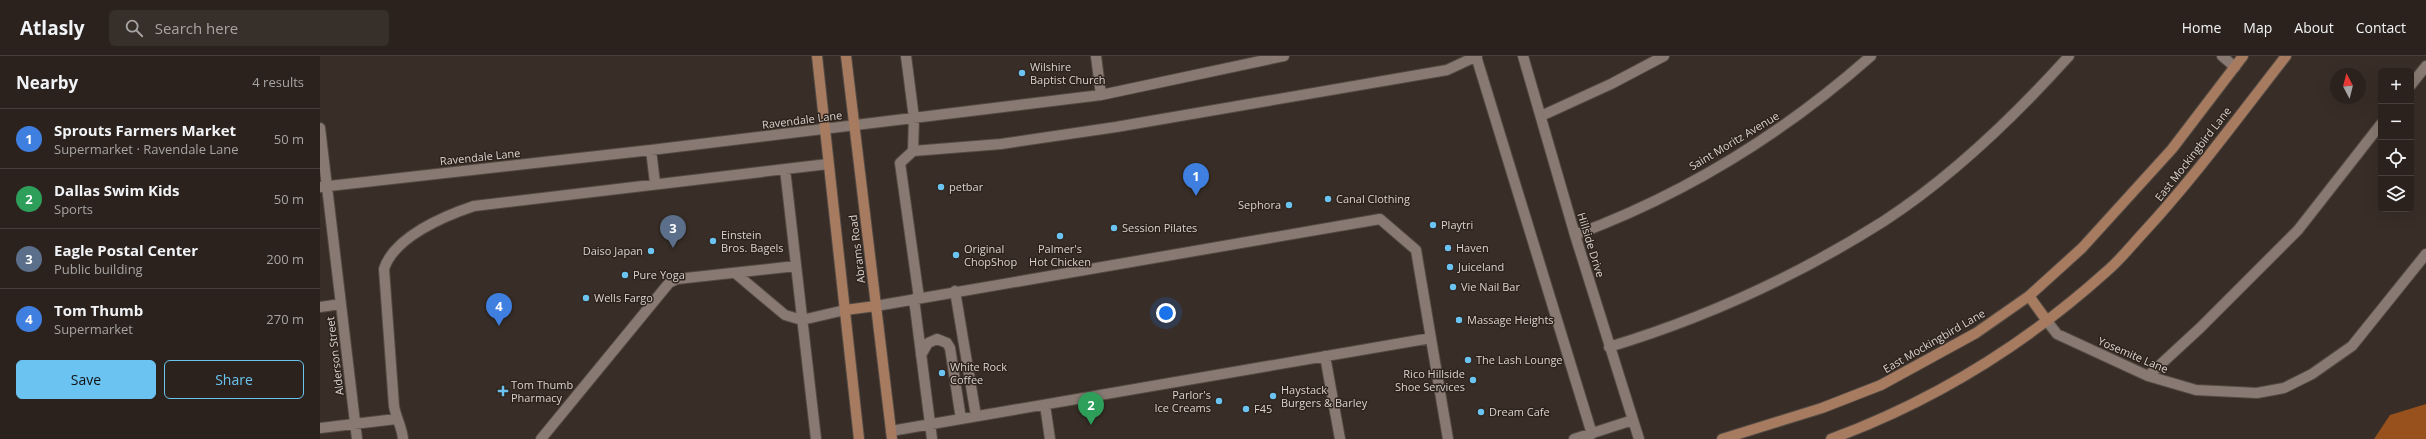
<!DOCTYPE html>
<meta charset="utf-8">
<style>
body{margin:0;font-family:"Open Sans",sans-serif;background:#372f2a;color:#f1f3f6}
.controls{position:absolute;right:12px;top:12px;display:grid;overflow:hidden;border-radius:6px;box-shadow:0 4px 16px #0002}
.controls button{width:36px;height:36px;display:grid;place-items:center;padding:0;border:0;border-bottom:1px solid #473f3b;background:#2b221d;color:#f1f3f6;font:20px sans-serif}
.compass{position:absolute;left:2010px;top:12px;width:36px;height:36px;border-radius:50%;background:#2b221d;box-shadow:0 4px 16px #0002;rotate:353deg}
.you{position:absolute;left:846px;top:257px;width:14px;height:14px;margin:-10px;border:3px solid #fff;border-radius:50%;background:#1a73e8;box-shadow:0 0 0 6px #1a73e833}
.badge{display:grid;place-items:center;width:26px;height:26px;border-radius:50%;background:#6ac3f1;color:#fff;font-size:13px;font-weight:700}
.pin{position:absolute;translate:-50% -33px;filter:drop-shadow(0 1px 2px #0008)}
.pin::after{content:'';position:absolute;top:21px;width:14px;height:12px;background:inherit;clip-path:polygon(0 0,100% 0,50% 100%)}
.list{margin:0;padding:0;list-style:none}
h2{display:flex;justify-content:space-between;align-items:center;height:52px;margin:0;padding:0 16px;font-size:17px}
h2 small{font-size:13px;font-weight:400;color:#a6a4a4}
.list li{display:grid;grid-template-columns:26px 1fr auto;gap:12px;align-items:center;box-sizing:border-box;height:60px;padding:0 16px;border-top:1px solid #473f3b}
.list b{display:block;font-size:15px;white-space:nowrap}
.list p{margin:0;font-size:13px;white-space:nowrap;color:#a6a4a4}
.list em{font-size:13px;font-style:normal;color:#a6a4a4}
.actions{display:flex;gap:8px;padding:12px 16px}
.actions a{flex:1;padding:9px 0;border:1px solid #6ac3f1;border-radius:6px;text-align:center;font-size:14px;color:#6ac3f1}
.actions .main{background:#6ac3f1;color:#111}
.icon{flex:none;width:22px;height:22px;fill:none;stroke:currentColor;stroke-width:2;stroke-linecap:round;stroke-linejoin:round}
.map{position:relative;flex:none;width:2106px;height:383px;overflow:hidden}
header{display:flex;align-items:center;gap:24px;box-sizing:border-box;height:56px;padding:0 20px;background:#2b221d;border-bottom:1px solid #473f3b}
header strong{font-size:19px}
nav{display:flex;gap:22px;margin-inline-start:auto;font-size:14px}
.search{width:280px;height:36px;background:#372f2a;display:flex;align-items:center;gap:10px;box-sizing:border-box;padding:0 14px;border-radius:6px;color:#a6a4a4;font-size:15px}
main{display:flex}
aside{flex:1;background:#2b221d}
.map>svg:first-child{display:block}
</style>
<header>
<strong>Atlasly</strong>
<div class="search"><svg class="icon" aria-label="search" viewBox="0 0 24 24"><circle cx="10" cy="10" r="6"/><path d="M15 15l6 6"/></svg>Search here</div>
<nav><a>Home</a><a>Map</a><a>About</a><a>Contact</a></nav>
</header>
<main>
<aside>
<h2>Nearby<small>4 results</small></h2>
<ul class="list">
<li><span class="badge" style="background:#3f7fe0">1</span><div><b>Sprouts Farmers Market</b><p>Supermarket · Ravendale Lane</p></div><em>50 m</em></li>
<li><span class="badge" style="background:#2e9e5b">2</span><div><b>Dallas Swim Kids</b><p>Sports</p></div><em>50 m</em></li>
<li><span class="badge" style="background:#5c6f8a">3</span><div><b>Eagle Postal Center</b><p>Public building</p></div><em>200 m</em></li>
<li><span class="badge" style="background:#3f7fe0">4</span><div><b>Tom Thumb</b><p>Supermarket</p></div><em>270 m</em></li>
</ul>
<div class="actions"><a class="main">Save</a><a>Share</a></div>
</aside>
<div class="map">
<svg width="2106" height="383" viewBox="0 0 2106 383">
<rect width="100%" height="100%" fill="#392e27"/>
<path fill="#98511c" d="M2106 348V383H2054L2070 359Z"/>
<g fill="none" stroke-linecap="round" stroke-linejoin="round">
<g stroke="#544b44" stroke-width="12">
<path id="minor" d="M586 0 594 62 593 95 580 107 599 242
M776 0 781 39
M1156 0 1272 378
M1203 0 1255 179 1319 383
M1902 0 1915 11
M2091 29 2106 10
M1221 60 1291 28 1344 0
M0 72 37 383
M331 94 335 127
M593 95 681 88 796 71 1127 14 1157 0
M465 113 496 383
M0 131 331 94 781 39 964 0
M1255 179C1363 139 1464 77 1551 0
M415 217 465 259 482 264 525 254
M635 235 656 360
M594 243 612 383
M556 250 1060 163 1096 194 1128 383
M0 251 21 248
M1727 265 1737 278 1828 320 1876 334 1937 337 1964 332 1992 318 2032 290 2106 198
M1289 291C1385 262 1479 219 1564 165 1633 120 1694 61 1749 0
M601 299 608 287 617 283 627 287 630 292 641 363
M1005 300 1020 383
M1828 320 1880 272 1978 174 2061 68
M725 349 730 383
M0 372 76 363
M571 375 1111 282
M83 383C82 371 76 362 74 350L64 213C74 181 124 160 154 150L508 108
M221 383 349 227 357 223 476 210
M1254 383 1313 364"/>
</g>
<g stroke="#544b44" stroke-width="12">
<path id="major" d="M497 0 539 383
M526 0 572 383
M1709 240 1727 265
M525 254 556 250
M1402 383 1502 352 1561 329 1656 277 1709 240 1762 192 1852 93 1923 0
M1511 383C1614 345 1706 288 1787 215 1800 204 1811 190 1823 177 1874 122 1919 60 1966 0"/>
</g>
<use href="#minor" stroke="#887a72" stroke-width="10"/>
<use href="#major" stroke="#a77b60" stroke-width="10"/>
</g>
<g fill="#6ac3f1" stroke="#2f241d" stroke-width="1.5">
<circle cx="702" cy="17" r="4"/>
<circle cx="621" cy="131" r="4"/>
<circle cx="1008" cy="143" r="4"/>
<circle cx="969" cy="149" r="4"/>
<circle cx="1113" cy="169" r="4"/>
<circle cx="794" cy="172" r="4"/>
<circle cx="740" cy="180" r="4"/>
<circle cx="393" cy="185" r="4"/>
<circle cx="1128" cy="192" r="4"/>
<circle cx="331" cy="195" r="4"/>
<circle cx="636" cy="199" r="4"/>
<circle cx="1130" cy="211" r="4"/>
<circle cx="305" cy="219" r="4"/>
<circle cx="1133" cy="231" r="4"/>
<circle cx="266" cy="242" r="4"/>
<circle cx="1139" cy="264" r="4"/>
<circle cx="1148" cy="304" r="4"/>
<circle cx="622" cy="317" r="4"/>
<circle cx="1153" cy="324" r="4"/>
<path d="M181 329h4v4h4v4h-4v4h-4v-4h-4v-4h4z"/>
<circle cx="953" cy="340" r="4"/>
<circle cx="899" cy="345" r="4"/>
<circle cx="926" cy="353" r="4"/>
<circle cx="1161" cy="356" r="4"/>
</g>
<g text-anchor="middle" stroke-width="3" stroke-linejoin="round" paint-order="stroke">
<g font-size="11" fill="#dad2ce" stroke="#2f241d" text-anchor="start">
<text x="710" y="15">Wilshire<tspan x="710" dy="13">Baptist Church</tspan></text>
<text x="629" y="135">petbar</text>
<text x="1016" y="147">Canal Clothing</text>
<text x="961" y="153" text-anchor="end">Sephora</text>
<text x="1121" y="173">Playtri</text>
<text x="802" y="176">Session Pilates</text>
<text x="401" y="183">Einstein<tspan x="401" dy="13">Bros. Bagels</tspan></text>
<text x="1136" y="196">Haven</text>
<text x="644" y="197">Original<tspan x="644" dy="13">ChopShop</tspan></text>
<text x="740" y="197" text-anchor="middle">Palmer's<tspan x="740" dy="13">Hot Chicken</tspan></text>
<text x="323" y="199" text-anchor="end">Daiso Japan</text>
<text x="1138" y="215">Juiceland</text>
<text x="313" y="223">Pure Yoga</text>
<text x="1141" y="235">Vie Nail Bar</text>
<text x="274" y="246">Wells Fargo</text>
<text x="1147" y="268">Massage Heights</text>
<text x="1156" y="308">The Lash Lounge</text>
<text x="630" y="315">White Rock<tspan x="630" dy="13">Coffee</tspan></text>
<text x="1145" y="322" text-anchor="end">Rico Hillside<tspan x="1145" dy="13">Shoe Services</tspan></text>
<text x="191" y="333">Tom Thumb<tspan x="191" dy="13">Pharmacy</tspan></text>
<text x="961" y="338">Haystack<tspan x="961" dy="13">Burgers &amp; Barley</tspan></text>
<text x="891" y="343" text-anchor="end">Parlor's<tspan x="891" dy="13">Ice Creams</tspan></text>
<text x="934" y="357">F45</text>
<text x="1169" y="360">Dream Cafe</text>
</g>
<g font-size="11" fill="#dad2ce" stroke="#2f241d">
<text transform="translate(482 64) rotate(-7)" y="4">Ravendale Lane</text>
<text transform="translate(1414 85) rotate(-31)" y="4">Saint Moritz Avenue</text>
<text transform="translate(1873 98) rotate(-52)" y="4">East Mockingbird Lane</text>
<text transform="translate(160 101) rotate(-6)" y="4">Ravendale Lane</text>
<text transform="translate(1271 189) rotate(73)" y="4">Hillside Drive</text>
<text transform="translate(537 193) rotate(-97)" y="4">Abrams Road</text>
<text transform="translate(1614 285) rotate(-30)" y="4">East Mockingbird Lane</text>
<text transform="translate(1813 299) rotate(23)" y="4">Yosemite Lane</text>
<text transform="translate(15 300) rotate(-97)" y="4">Alderson Street</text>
</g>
</g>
</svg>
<div class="controls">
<button>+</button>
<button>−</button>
<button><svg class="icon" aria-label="locate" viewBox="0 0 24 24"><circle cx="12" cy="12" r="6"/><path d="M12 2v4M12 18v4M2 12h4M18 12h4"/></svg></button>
<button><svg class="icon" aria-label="layers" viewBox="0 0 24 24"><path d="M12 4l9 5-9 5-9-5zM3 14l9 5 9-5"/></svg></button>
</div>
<svg class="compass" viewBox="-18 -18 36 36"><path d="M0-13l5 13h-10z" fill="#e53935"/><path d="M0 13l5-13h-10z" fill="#a6a4a4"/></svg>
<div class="you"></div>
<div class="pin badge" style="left:876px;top:140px;background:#3f7fe0">1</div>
<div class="pin badge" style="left:771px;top:369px;background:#2e9e5b">2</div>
<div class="pin badge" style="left:353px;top:192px;background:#5c6f8a">3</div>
<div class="pin badge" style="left:179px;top:270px;background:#3f7fe0">4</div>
</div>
</main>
